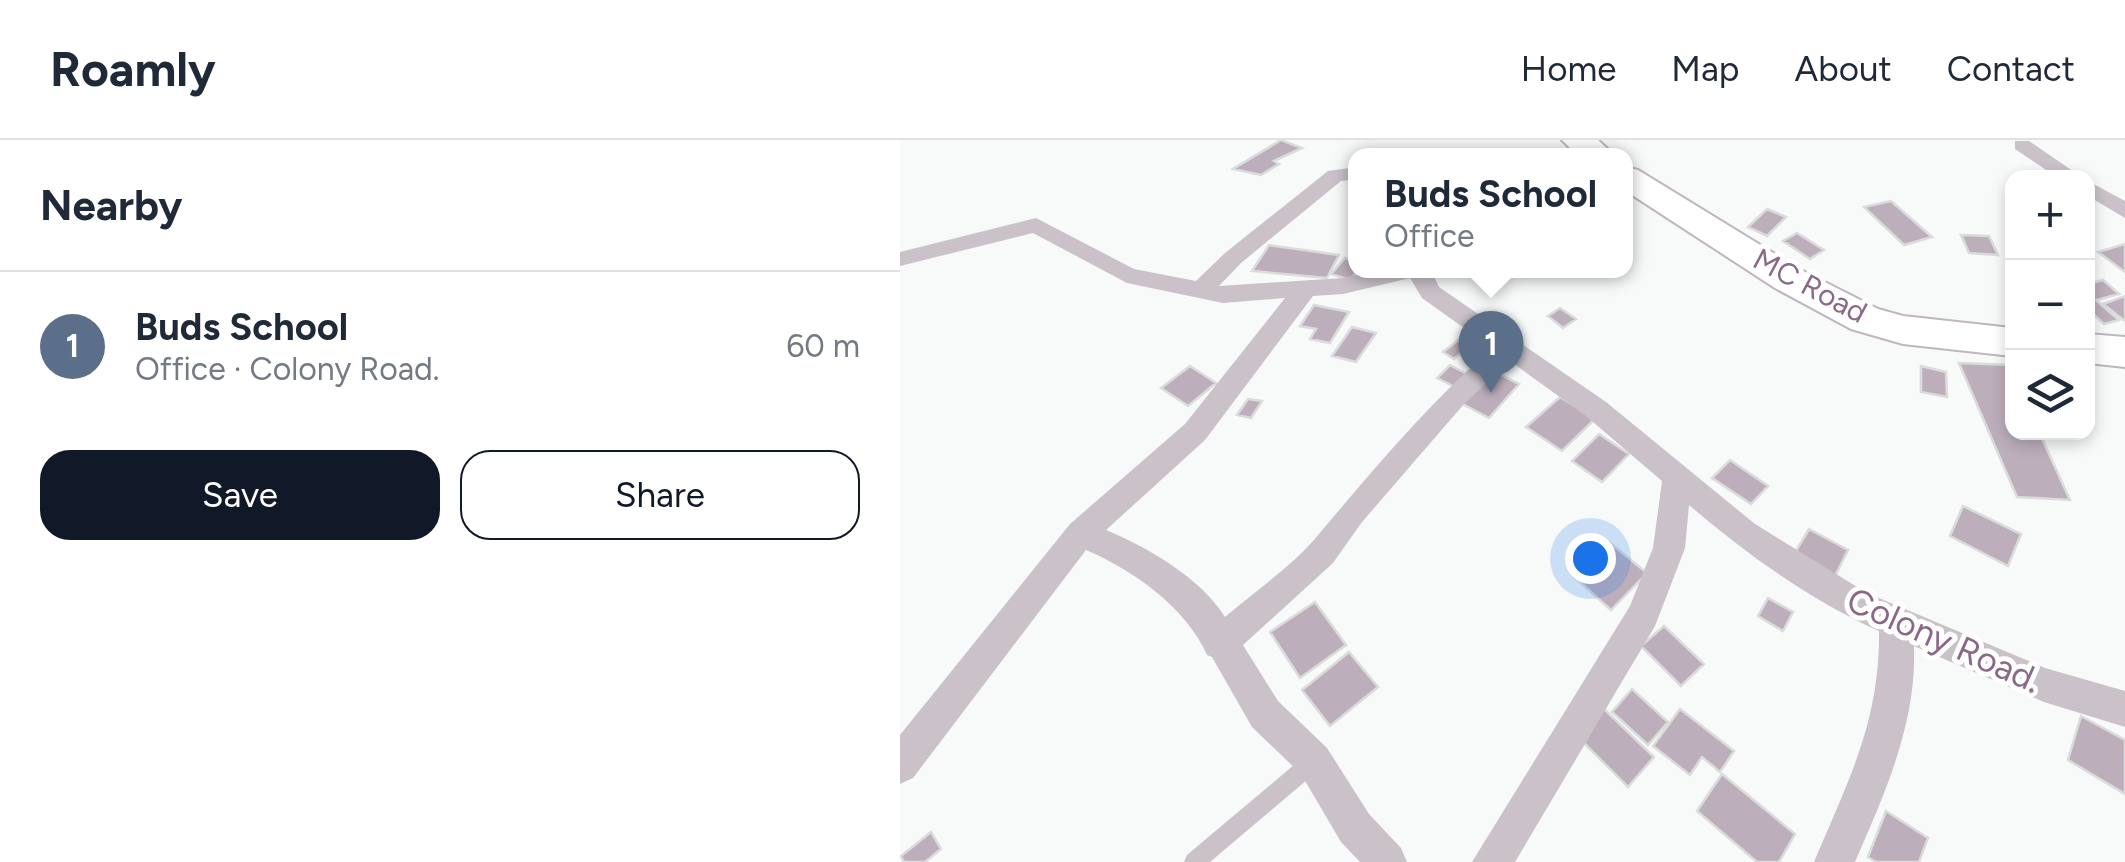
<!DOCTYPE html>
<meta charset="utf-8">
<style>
body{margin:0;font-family:Figtree,sans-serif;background:#f2f2f3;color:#1f2937}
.controls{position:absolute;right:30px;top:30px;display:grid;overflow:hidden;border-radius:20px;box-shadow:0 5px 15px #0003}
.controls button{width:90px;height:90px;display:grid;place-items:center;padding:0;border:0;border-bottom:2px solid #e0e1e3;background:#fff;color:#1f2937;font:50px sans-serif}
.you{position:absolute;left:690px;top:418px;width:35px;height:35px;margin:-25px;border:8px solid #fff;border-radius:50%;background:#1a73e8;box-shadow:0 0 0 15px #1a73e833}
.badge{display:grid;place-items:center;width:65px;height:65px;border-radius:50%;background:#111827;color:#fff;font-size:32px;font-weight:700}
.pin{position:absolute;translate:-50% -82px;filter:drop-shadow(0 2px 5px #0008)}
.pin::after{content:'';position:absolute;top:52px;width:35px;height:30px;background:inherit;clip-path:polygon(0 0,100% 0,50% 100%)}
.popup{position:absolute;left:448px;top:8px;width:285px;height:130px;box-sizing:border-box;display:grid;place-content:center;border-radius:20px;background:#fff;filter:drop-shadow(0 2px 8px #0005);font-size:32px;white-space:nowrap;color:#747a83}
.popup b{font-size:38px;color:#1f2937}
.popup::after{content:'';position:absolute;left:50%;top:100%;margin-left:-20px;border:20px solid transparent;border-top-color:#fff}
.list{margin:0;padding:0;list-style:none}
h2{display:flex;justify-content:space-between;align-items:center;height:130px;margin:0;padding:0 40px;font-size:42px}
h2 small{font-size:32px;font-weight:400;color:#747a83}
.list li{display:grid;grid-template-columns:65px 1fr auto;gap:30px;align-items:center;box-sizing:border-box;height:150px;padding:0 40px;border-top:2px solid #e0e1e3}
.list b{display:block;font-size:38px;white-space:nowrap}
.list p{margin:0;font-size:32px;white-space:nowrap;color:#747a83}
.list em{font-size:32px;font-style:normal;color:#747a83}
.actions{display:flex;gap:20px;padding:30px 40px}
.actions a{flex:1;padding:22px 0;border:2px solid #111827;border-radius:30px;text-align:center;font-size:35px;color:#111827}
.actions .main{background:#111827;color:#fff}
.icon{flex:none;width:55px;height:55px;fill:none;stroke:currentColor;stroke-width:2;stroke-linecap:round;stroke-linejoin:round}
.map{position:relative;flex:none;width:1225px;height:722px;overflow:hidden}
header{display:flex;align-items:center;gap:60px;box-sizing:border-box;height:140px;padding:0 50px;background:#fff;border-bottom:2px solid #e0e1e3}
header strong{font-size:48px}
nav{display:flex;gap:55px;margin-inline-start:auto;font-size:35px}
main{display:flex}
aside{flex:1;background:#fff}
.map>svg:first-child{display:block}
</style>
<header>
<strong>Roamly</strong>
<nav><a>Home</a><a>Map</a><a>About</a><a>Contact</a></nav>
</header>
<main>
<aside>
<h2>Nearby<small></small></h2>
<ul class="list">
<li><span class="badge" style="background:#5c6f8a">1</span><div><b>Buds School</b><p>Office · Colony Road.</p></div><em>60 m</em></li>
</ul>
<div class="actions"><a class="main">Save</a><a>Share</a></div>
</aside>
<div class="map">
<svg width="1225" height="722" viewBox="0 0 1225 722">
<rect width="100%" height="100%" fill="#f7faf9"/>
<path fill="#bdaebc" stroke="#dadcdb" stroke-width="2.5" d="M381 0 402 8 374 21 379 24 361 35 333 29Z
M991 61 1032 97 1004 105 964 67Z
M867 69 886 77 867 96 848 87Z
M897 93 924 110 910 119 883 101Z
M1061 95 1089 96 1098 115 1069 113Z
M1225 104V132L1198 112Z
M369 105 439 115 427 138 352 131Z
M445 118 456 121 458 130 450 140 431 134Z
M1203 140 1219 154 1196 160 1219 180 1204 184 1188 169V144Z
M1225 156V181L1203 164Z
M414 165 449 172 430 203 410 199 416 189 400 186Z
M660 168 676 179 663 188 648 176Z
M452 187 476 193 456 222 432 216Z
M561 198 585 213 579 217 566 209 554 219 543 212Z
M1059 223 1112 225V292H1139L1170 360 1117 357Z
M550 225 567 234 555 247 537 238Z
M290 226 316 243 288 266 261 248Z
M1021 226 1046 232 1047 257 1021 252Z
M589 229 619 244 589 278 559 262Z
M660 257 695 279 662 311 626 287Z
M348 259 362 261 351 278 337 275Z
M699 294 729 314 702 342 672 321Z
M830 320 868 346 851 364 812 338Z
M1063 366 1121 394 1108 426 1050 396Z
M909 389 948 410 934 438 893 416Z
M709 402 747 433 711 470 673 436Z
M868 458 893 472 883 491 858 476Z
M415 462 446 505 400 538 370 492Z
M764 486 804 524 781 546 741 506Z
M449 512 478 547 430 586 402 550Z
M732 549 768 582 748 605 712 572Z
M703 568 754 617 728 647 677 596Z
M780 569 834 611 820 632 802 617 790 635 753 606Z
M1181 576 1225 600V654L1168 620Z
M822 634 895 694 879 722H857L797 671Z
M986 671 1028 698 1019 722H976L968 717Z
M31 692 41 709 25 722H4L1 716Z"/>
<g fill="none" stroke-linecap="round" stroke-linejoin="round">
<g stroke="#c0b6bf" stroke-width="4">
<path id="primary" d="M662 0H698L715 16H678Z
M726 27 738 30 901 130 978 169 1003 176 1112 188V216L1003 204 951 189 875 148 726 51Z
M1188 194 1225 197V227L1188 223Z"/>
</g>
<path fill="#cac1c9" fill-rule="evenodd" d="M414 612 421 614 423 621 421 628 310 722H284L287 715 407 614Z"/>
<path fill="#cac1c9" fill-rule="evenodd" d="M1115 1H1129L1183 38H1158L1115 9Z
M456 27V39L441 41 341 123 319 146 443 138 475 130H531L539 147 706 262 855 384 967 453 1145 528 1225 551V587L1144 562 1014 506C1017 583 985 653 955 722H914C948 641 980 582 979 491 910 460 846 414 789 365L785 408 755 486 615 722H572L730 466 753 408 762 341 686 276 610 221 564 264 462 382 433 423 343 505 378 561 427 608 469 674 501 708 507 722H460L441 702 401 634 352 587 312 517 307 515C286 468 235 431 186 410L13 638 0 644V595L170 384 285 284 385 158 323 163 227 143 133 93 0 126V112L136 78 234 129 296 141 325 113 428 31ZM510 138 522 158 592 208C525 267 470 334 413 401 388 429 354 452 325 477 301 438 247 407 206 390L305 300 413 156 443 154Z
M1188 41 1225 61V78L1188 56Z"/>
<use href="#primary" fill="#fff" fill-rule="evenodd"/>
</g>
<g text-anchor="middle" stroke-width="10" stroke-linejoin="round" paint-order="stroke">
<g font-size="30" fill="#8a6887" stroke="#fff">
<text transform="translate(910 146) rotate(28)" y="10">MC Road</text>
</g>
<g font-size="35" fill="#8a6887" stroke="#fff">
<text transform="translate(1044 500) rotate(24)" y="12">Colony Road.</text>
</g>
</g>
</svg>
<div class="controls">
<button>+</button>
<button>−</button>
<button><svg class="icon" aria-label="layers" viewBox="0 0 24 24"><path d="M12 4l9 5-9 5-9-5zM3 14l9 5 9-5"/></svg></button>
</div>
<div class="you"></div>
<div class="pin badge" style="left:591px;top:253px;background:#5c6f8a">1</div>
<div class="popup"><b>Buds School</b>Office</div>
</div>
</main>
